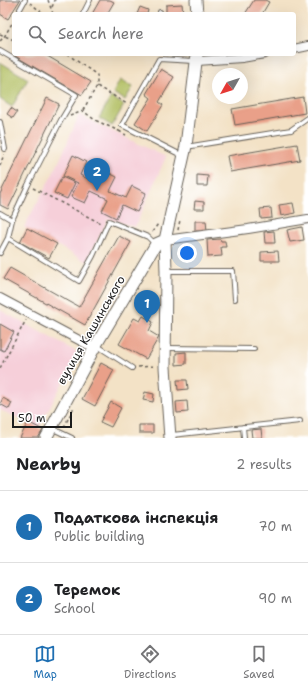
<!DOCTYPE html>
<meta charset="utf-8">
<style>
body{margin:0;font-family:"Shantell Sans",sans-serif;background:#f2f2f2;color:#202124}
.compass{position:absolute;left:212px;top:68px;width:36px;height:36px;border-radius:50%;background:#fff;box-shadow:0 4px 16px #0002;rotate:231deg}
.scale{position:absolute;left:12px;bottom:10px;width:60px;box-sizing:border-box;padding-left:4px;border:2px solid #1c1c1c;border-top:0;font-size:11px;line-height:14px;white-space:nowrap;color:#1c1c1c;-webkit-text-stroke:3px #fff;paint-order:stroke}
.you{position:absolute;left:187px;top:253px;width:14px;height:14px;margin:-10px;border:3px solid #fff;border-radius:50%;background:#1a73e8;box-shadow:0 0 0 6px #1a73e833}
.badge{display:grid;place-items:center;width:26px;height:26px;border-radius:50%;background:#1f6fb2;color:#fff;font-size:13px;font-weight:700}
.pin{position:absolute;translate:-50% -33px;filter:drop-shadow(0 1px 2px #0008)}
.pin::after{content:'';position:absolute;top:21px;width:14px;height:12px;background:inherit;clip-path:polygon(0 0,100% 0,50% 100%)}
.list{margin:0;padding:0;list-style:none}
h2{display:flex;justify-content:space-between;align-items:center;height:52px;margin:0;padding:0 16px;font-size:17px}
h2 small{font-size:13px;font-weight:400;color:#757577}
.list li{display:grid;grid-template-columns:26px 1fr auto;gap:12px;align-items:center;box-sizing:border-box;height:72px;padding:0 16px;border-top:1px solid #e0e0e0}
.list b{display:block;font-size:15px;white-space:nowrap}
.list p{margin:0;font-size:13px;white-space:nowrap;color:#757577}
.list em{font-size:13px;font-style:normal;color:#757577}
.icon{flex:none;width:22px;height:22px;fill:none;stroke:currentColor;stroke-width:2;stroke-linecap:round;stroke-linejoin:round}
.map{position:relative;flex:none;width:308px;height:438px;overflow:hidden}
.search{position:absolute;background:#fff;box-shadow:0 4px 16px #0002;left:12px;right:12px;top:12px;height:44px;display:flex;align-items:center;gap:10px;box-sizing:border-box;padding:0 14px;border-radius:4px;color:#757577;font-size:15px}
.sheet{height:196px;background:#fff}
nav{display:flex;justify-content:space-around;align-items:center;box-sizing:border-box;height:56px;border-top:1px solid #e0e0e0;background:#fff;font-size:11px;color:#757577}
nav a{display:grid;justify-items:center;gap:2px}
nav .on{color:#1f6fb2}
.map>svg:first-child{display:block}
</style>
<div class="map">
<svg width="308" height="438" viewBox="0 0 308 438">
<rect width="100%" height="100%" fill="#fff"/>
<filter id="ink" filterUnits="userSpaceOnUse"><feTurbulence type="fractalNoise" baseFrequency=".025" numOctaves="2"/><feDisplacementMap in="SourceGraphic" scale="8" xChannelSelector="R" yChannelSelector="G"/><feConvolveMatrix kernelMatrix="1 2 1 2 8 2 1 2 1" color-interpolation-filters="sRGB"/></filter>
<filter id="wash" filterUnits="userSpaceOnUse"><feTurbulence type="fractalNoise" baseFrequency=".012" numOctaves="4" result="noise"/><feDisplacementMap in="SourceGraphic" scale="16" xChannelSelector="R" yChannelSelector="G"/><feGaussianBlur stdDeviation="0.9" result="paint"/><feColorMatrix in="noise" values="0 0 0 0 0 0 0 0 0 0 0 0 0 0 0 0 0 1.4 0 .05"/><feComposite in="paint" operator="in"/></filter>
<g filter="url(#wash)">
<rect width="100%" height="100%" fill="#f3e2c6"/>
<path fill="#f6cfd9" d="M79 115 166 157 135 227 108 219 87 262 24 227 58 164Z
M0 310 79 353 39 427 0 410Z"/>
<path fill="#b0bd5f" stroke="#666c3e" d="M0 62 28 79 12 107 0 99Z
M120 80 133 87 125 100 113 93Z
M111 97 124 105 112 126 99 118Z"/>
<g id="blocks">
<path fill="#e9a089" d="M0 0H20L8 19 0 14Z
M100 0H110L114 2 107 14H92Z
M254 0H265L269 2 262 14H245Z
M182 4 183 14H166V5Z
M140 7 148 10 147 14H137Z
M16 54H44L91 82 82 95 15 56Z
M161 69 174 77 159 102 163 105 147 131 135 123 151 98 146 94Z
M303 97 305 113 235 125 232 109Z
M47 98 59 104 8 209 0 205V194Z
M11 108 17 112 13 118 7 114Z
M297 144 300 160 230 172 227 156Z
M73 155 86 162 80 175 96 183 103 170 117 177 110 191 126 198 132 186 146 193 137 212 122 205 116 218 102 211 108 199 91 191 85 203 71 197 78 183 63 176Z
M197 175 208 176 207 186H197Z
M62 177 75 183 67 199 54 193Z
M195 201 204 202V209H194Z
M293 203 295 213 281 216 279 205Z
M271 208 272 218 261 219 260 209Z
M195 221H206L207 231H195Z
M302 227 304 240 290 242 287 230Z
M27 228 57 244 49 258 20 242Z
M274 231 275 243H265L264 232Z
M119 236 131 242 85 325 3 279 10 268 79 307Z
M220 239 221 241H225L226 247H221L222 256 208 257 207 240Z
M278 251 279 261H261V252Z
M143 316 153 322 149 331 159 337 146 359 119 344 134 318 140 321Z
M0 324 14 332 4 351 0 349Z
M186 352V364L176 365V353Z
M101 363 114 370 95 406 82 399Z
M177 380H187L188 389 178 390Z
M145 392 154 394 153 402 143 400Z
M3 398 12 403 9 409 0 404Z
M187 401 188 412 177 413 176 402Z
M111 402 121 408 111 427 100 422Z
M28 422 43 430 38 438H20Z
M139 425H153V433H139Z
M261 429 262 438H252L251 430Z"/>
</g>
</g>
<g filter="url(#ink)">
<use href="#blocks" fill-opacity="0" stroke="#676158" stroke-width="1"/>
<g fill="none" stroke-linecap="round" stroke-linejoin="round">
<g stroke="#676158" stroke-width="6">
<path id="lane" d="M20 9 25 0
M83 14 90 0
M160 14V12
M0 51 76 95 61 120 28 185 12 220 8 238 0 253
M0 122 5 149
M186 146H192L291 130 308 118
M183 156 122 125 159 59 194 61
M0 213 12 220
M8 238 79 281 93 256 109 221 148 237 155 244
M167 271H233L235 299
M96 345 132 368
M167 348 254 349
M243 427 244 438
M51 428 72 438
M172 435 300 421"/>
</g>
<g stroke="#676158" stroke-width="10">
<path id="street" d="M294 49 308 46
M197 61 242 58 265 54
M165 240 248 229 308 219
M0 298 94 348"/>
</g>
<g stroke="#676158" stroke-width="13">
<path id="secondary" d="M196 0 197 14
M46 438 96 345 156 244 165 240
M170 438 165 367 166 271 165 240 186 146 197 54"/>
</g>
<path stroke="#676158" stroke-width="1.5" stroke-dasharray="3 3" stroke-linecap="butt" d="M48 0 53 14
M30 3 44 14
M52 7 55 0
M0 34 14 40
M0 41 4 37 14 20
M67 54 97 75V86L127 104
M83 110 97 86
M70 116 83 111 95 120 119 131
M119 131 126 135
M0 166 4 154
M33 188 102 224
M178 230 180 220
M152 232 158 224
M138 367 156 366
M0 368 26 320
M64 427 74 407"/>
<use href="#lane" stroke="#fff" stroke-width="4"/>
<use href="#street" stroke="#fff" stroke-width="8"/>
<use href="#secondary" stroke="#fff" stroke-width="11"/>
</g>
</g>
<g text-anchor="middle" stroke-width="3" stroke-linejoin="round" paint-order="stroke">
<g font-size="12" fill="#1c1c1c" stroke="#fff">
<text transform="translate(91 330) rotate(-60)" y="4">вулиця Кашинського</text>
</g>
</g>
</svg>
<svg class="compass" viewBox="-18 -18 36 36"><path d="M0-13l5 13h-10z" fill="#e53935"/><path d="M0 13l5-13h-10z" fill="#757577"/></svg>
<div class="scale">50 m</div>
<div class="you"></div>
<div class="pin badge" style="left:147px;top:323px">1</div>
<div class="pin badge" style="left:97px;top:191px">2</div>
<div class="search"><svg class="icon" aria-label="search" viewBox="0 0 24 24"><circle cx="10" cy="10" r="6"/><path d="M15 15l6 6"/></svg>Search here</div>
</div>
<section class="sheet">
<h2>Nearby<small>2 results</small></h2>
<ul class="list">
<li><span class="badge">1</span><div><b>Податкова інспекція</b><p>Public building</p></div><em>70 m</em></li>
<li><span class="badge">2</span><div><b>Теремок</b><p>School</p></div><em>90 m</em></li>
</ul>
</section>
<nav>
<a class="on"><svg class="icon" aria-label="map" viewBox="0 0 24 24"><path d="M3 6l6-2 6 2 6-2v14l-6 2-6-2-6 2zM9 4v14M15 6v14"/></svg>Map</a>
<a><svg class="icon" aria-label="directions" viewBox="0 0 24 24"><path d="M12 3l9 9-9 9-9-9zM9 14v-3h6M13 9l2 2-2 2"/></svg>Directions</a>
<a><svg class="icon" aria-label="saved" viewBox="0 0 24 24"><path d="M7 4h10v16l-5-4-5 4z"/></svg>Saved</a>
</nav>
